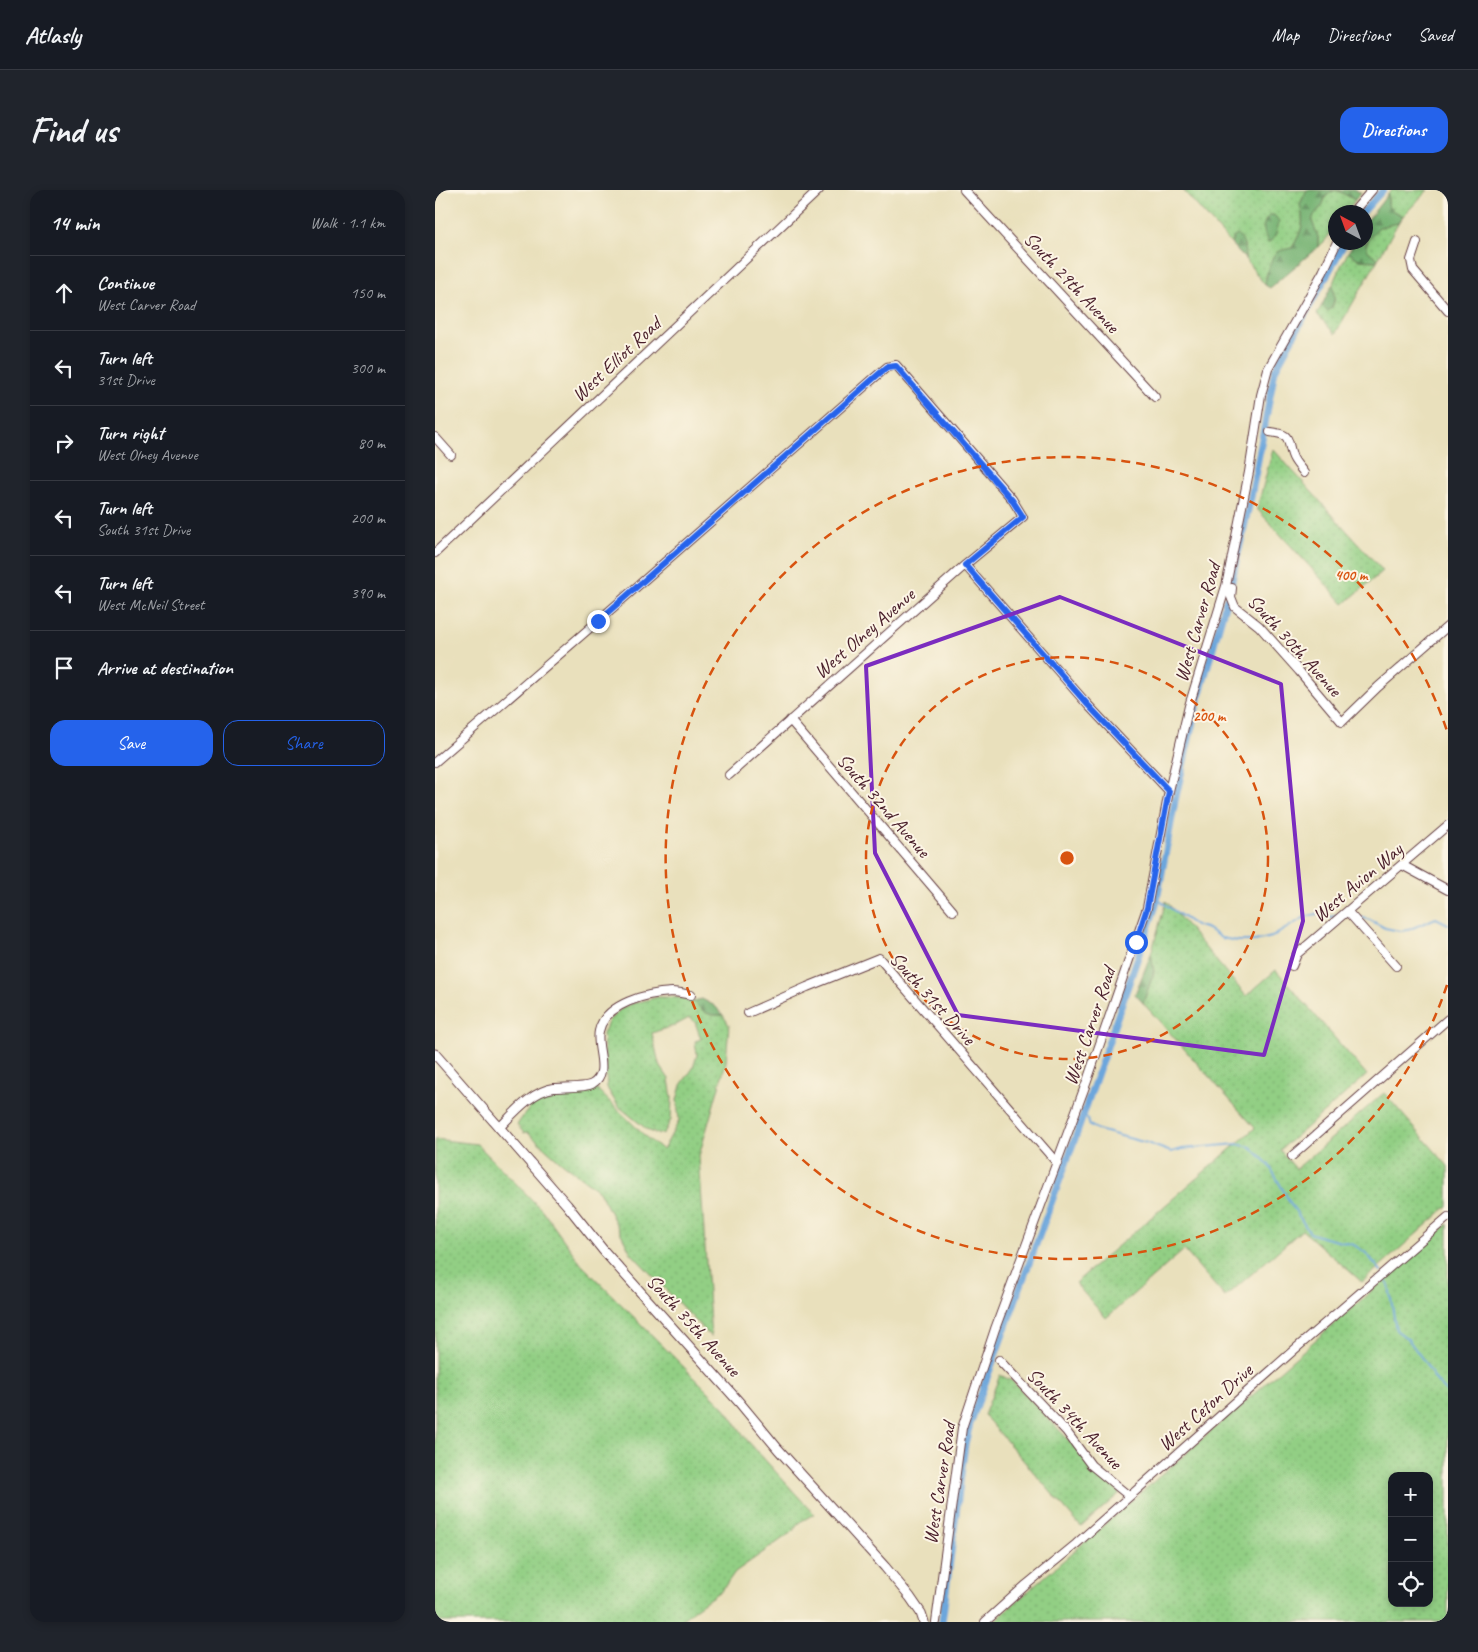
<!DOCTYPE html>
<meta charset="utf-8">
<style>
body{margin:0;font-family:Caveat,sans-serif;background:#20242c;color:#f1f3f6}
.controls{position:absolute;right:15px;bottom:15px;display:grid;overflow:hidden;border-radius:10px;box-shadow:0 2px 8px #0003}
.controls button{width:45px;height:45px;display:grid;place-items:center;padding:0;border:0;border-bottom:1px solid #363941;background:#171b24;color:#f1f3f6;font:25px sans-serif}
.compass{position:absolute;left:893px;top:15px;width:45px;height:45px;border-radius:50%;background:#171b24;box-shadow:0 2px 8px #0003;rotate:319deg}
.stop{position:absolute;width:15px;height:15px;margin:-11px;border:4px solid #2563eb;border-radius:50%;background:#fff}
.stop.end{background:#2563eb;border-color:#fff;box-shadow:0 1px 5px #0008}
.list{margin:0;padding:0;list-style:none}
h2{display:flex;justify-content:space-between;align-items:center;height:65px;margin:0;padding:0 20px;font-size:21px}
h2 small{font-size:16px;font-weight:400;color:#9ea1a6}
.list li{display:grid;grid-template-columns:32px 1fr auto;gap:15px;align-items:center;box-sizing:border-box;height:75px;padding:0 20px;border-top:1px solid #363941}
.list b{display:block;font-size:19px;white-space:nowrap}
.list p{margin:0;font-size:16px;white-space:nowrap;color:#9ea1a6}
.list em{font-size:16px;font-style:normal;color:#9ea1a6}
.actions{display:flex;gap:10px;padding:15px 20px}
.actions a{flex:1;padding:11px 0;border:1px solid #2563eb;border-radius:15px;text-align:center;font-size:18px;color:#2563eb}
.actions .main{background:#2563eb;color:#fff}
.icon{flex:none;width:28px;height:28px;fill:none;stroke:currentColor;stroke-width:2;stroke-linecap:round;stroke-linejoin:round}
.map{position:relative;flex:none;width:1013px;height:1432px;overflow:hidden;border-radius:15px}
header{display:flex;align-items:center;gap:30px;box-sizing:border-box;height:70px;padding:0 25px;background:#171b24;border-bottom:1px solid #363941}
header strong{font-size:24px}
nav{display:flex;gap:28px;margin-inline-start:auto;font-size:18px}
.intro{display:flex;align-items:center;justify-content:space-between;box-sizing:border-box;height:120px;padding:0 30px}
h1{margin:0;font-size:35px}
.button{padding:12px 22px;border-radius:15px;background:#2563eb;color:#fff;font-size:18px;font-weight:700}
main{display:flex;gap:30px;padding:0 30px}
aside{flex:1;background:#171b24;border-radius:15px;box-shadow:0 2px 8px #0003}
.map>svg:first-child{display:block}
</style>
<header>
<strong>Atlasly</strong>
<nav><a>Map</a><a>Directions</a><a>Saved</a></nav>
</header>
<div class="intro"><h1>Find us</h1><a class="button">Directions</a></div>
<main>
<aside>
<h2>14 min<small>Walk · 1.1 km</small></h2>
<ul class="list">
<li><svg class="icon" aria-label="ahead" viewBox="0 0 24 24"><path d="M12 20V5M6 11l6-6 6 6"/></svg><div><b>Continue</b><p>West Carver Road</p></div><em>150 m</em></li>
<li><svg class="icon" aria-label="left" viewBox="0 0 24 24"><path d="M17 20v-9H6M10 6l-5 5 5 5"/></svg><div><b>Turn left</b><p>31st Drive</p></div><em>300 m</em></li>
<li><svg class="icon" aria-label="right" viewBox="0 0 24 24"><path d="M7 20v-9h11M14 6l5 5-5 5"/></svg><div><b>Turn right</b><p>West Olney Avenue</p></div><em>80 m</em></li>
<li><svg class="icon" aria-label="left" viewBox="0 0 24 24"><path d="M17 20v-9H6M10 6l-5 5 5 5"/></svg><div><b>Turn left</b><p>South 31st Drive</p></div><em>200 m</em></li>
<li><svg class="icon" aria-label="left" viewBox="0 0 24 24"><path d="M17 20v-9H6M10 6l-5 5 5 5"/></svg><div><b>Turn left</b><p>West McNeil Street</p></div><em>390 m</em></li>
<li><svg class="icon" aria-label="arrive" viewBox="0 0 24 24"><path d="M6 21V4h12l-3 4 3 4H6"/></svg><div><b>Arrive at destination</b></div></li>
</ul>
<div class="actions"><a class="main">Save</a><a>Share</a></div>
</aside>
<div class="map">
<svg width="1013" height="1432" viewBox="0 0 1013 1432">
<defs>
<pattern id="grass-dots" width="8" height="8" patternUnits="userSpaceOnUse" patternTransform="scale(1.25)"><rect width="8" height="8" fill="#92cf84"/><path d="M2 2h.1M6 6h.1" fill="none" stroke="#7fb172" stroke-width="1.8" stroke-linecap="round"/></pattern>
<pattern id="forest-firs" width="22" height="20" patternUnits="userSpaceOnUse" patternTransform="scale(1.25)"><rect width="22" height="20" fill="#75b272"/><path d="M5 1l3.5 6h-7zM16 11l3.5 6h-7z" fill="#62905e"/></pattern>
</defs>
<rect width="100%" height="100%" fill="#fcf5e5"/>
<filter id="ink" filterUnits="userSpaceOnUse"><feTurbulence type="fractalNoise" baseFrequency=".02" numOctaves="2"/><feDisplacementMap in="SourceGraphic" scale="10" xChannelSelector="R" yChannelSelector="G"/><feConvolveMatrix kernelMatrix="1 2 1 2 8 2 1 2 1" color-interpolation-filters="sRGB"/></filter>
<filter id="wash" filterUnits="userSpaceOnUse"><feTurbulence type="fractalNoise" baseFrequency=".0096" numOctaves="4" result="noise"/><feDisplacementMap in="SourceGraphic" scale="20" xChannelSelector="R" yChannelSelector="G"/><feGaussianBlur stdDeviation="1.12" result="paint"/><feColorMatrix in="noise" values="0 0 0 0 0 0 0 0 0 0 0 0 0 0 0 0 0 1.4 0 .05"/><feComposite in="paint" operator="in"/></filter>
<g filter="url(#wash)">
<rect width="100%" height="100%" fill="#e9e0bc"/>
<path fill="url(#grass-dots)" stroke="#6e7758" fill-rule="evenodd" d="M748 0H872L865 14C870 34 867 41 857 58L842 62 831 86 830 95 810 69 809 54 800 47 796 54Z
M902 0 920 10 911 22H901L900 37 889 52 883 57V47L877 31 879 25 887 16 891 6 898 1Z
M957 0H993L968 26 958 21 953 16V4Z
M963 33 943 69 932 60 931 55 935 46 944 37Z
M913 62 925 70 942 71 900 144 882 124 887 115 893 121C904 111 897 106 898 95 898 89 910 69 913 62Z
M838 259 948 381 909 414 822 319Z
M731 711 811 806 841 780 932 885 845 960 861 979 949 903 1013 976V1016L927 1092 867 1040 790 1107 749 1060 671 1128 640 1093 820 938 708 813 719 782 716 764Z
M223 807C234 807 245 807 256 811 272 817 263 826 288 825L294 835 291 872 264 966 276 1147 196 1063 164 1001 127 973 92 942 89 943 82 935C107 897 116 902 159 899L164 901 212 948 228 960 244 931 242 910 246 895 258 878 262 865 260 851 266 849 260 832 254 828 243 834 217 843 224 874 234 889 237 908 236 930 229 943 223 944 214 941 183 916 172 898 168 844 174 830 186 819 196 814Z
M0 949 42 954 107 1020 146 1074 290 1218 312 1250 379 1324 365 1332 357 1342 300 1382 288 1399 261 1418 244 1432H0Z
M1013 1034V1432H558ZM957 1286H994V1413H957Z
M565 1185 577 1191 685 1303 646 1337 549 1225Z"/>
<path fill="url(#forest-firs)" stroke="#60684e" d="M872 0H921L926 3 920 10 902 0 898 1 891 6 887 16 879 25 877 31 883 47V57L835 98 830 95C831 87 835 69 841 63 845 60 852 59 857 58 867 41 870 34 865 14Z
M953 4V16L958 21 968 26 963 33 944 37 935 47 931 55 932 60 943 69 942 71 925 70 913 62 919 53 931 52V32Z
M835 25H839L844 31C842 41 841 48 833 53 829 42 825 34 835 25Z
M802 45C811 50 809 61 810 69L796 54 799 47Z
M897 95C900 105 901 114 893 121L887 115Z
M716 764 719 782 708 813 700 804Z
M267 809 280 816 288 825C271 826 269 822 258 811Z"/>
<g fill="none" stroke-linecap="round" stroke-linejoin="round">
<path stroke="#6ca6dc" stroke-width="2" d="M722 709 760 735 773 739 786 748 803 751H820L837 747 870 727 885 723 897 727 902 725
M922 727 933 729 950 738 965 741 973 740 1001 728 1013 734
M648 925 652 928 655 935 663 940 712 953 736 962 747 959 802 954 816 957 834 975 856 1014 875 1043 890 1048 919 1055 931 1063 946 1081
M948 1086 954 1096 961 1140 973 1149 991 1174 999 1188 1013 1204"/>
<path stroke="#6ca6dc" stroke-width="7" d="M928 22 948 0
M797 390 816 307 840 180 910 52
M507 1432 530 1254 535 1234 642 943 721 715 740 611 762 514 792 408"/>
</g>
</g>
<g filter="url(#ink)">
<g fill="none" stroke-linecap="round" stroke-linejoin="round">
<g stroke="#623c41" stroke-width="10">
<path id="minor" d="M529 0 720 207
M918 22 937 0
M982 52 976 70 978 80 1013 121
M835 242C857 245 851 247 857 265 859 272 865 277 869 283
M0 247 16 265
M0 363 384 0
M530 375 653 515 734 601
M797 398 796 407 800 417 824 436 864 481 907 532 943 497 1013 436
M355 530 518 721
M0 572 156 437 438 189 452 177 461 175 577 309 588 327 530 375 294 585
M967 675 1013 700
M913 722 961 776
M857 776 862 764 1013 635
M313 823 372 797 444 768 622 973
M64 938C79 923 97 901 119 898 129 897 150 898 157 894 176 883 160 858 164 841 170 813 213 803 237 802 243 802 250 804 256 805
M857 966 1013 829
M564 1170 631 1241 656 1275 694 1306
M501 1432 527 1238 560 1139 652 891 712 718 734 601 754 516 791 396 814 282 826 205 833 179 888 82 902 52
M550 1432 591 1395 641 1354 859 1160 1013 1027"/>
</g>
<g stroke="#623c41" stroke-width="11">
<path id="tertiary" d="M0 864 132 1015 168 1060 226 1125 304 1212 343 1259 450 1377 475 1407 486 1423 489 1432"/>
</g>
<use href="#minor" stroke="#fff" stroke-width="8"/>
<use href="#tertiary" stroke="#fff" stroke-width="9"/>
</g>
</g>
<g fill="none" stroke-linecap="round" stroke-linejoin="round" filter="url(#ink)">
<path stroke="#2563eb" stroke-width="6" d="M163 431 438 189 452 177 461 176 577 310 588 327 530 375 653 515 734 601 712 718 701 752"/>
</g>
<path fill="none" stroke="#7b2cbf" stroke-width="4" stroke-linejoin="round" d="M625 407 846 494 868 731 829 865 523 825 440 663 431 476Z"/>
<g fill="none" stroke="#d8530f" stroke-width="2.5" stroke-dasharray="9 6">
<circle cx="632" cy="668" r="201"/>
<path d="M1012 795A401 401 0 1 1 1012 541"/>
</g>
<g text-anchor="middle" stroke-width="4" stroke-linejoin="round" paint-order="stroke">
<g font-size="20" fill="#4a1f2b" stroke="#fcf5e5">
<text transform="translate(637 92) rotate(47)" y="7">South 29th Avenue</text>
<text transform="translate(181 169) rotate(-43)" y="7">West Elliot Road</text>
<text transform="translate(762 432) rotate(-74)" y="7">West Carver Road</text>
<text transform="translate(429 443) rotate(-41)" y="7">West Olney Avenue</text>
<text transform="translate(860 455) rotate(48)" y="7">South 30th Avenue</text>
<text transform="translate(449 615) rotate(49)" y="7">South 32nd Avenue</text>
<text transform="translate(922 692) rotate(-40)" y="7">West Avion Way</text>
<text transform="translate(498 808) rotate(48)" y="7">South 31st Drive</text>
<text transform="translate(654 836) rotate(-71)" y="7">West Carver Road</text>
<text transform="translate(259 1135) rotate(48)" y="7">South 35th Avenue</text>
<text transform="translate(770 1217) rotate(-42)" y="7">West Ceton Drive</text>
<text transform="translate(640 1228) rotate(47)" y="7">South 34th Avenue</text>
<text transform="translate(504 1293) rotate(-81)" y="7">West Carver Road</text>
</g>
</g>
<circle cx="632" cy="668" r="8" fill="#d8530f" stroke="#fcf5e5" stroke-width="2.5"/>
<g font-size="15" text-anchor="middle" font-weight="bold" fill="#d8530f" stroke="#fcf5e5" stroke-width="4" stroke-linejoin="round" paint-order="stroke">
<text x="916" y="390">400 m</text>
<text x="774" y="531">200 m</text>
</g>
</svg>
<div class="controls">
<button>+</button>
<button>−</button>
<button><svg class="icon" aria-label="locate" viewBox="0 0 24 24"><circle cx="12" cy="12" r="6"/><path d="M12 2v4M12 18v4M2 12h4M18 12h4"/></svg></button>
</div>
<svg class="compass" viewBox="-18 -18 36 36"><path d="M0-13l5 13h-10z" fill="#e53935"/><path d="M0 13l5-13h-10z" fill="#9ea1a6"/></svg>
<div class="stop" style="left:701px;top:752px"></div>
<div class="stop end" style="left:163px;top:431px"></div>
</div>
</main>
